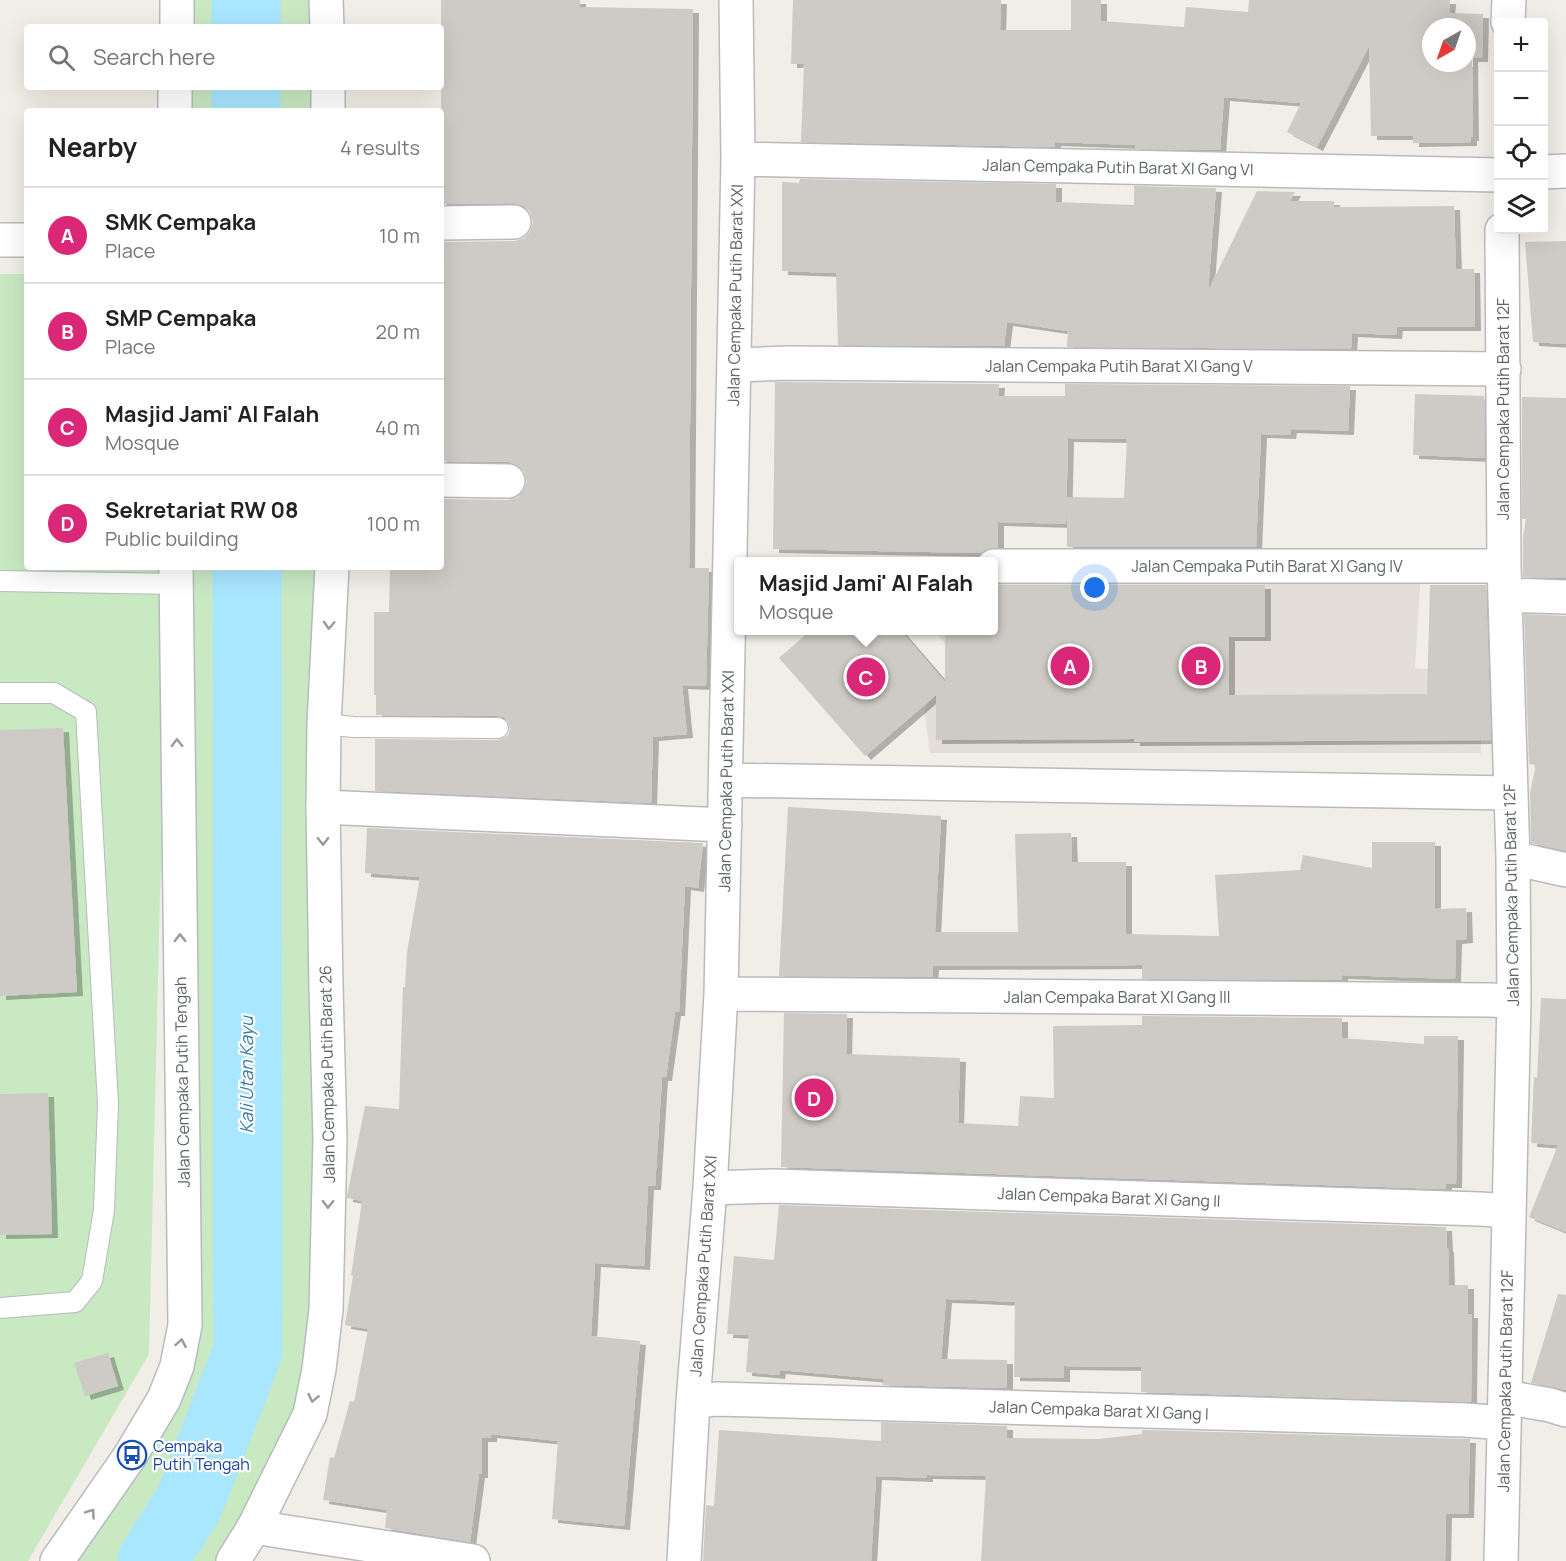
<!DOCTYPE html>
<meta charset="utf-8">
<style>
body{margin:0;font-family:Manrope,sans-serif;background:#f2f2f2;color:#222}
.controls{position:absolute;right:18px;top:18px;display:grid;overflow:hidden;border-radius:6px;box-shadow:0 6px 24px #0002}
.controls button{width:54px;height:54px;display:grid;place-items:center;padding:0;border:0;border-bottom:2px solid #e0e0e0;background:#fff;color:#222;font:30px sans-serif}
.compass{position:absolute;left:1422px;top:18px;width:54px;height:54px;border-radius:50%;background:#fff;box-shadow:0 6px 24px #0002;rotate:220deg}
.you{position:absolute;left:1095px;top:588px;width:21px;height:21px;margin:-15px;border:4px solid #fff;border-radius:50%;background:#1a73e8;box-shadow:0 0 0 9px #1a73e833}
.badge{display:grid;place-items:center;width:39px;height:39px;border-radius:50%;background:#db2777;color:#fff;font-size:20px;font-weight:700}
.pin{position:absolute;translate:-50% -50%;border:3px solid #fff;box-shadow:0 2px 6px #0006}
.popup{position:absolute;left:734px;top:557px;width:264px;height:78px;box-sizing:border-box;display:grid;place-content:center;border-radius:6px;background:#fff;filter:drop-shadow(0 2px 4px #0005);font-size:20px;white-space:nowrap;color:#767676}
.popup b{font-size:22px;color:#222}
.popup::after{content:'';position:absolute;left:50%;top:100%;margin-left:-12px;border:12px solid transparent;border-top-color:#fff}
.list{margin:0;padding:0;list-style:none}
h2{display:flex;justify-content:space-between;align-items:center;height:78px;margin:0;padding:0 24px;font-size:26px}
h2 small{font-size:20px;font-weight:400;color:#767676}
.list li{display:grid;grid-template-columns:39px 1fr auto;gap:18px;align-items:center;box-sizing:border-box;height:96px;padding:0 24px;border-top:2px solid #e0e0e0}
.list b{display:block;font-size:22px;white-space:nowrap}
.list p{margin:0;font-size:20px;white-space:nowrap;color:#767676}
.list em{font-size:20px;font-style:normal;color:#767676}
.icon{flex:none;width:33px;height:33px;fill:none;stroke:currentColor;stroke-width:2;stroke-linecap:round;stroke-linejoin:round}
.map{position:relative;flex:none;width:1566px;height:1561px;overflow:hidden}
.search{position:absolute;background:#fff;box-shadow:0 6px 24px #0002;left:24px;top:24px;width:420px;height:66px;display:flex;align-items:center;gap:15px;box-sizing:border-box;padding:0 21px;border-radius:6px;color:#767676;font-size:22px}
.panel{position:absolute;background:#fff;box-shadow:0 6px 24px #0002;left:24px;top:108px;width:420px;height:462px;border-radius:6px}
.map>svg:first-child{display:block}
</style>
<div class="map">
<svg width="1566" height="1561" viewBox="0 0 1566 1561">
<defs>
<filter id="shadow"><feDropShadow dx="6" dy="4" stdDeviation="0" flood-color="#0004"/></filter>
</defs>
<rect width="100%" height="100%" fill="#f1eee7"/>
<path fill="#e3dfd8" d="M1421 571 1415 668 1479 673 1481 753H930L924 710 933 696 948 681 947 646 935 631 994 630V577Z"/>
<path fill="#c9e9c3" d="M183 0H326L327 27H183Z
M183 87H328V111H183Z
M0 274H27V567H175L160 895 149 1354 28 1561H0Z
M180 567H332L319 1369 233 1561H47L177 1366Z"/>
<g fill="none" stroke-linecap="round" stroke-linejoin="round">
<path stroke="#a9e6ff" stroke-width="69" d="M246 0V27
M246 87V111
M152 1561 189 1503 248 1351 247 567"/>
</g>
<path fill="#cecbc6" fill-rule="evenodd" filter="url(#shadow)" d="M441 0H580V7L693 9 689 568H709L706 686 682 685 687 734 653 737 651 803 375 791V739L498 740 504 738 508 735 510 729 508 722 504 717 498 716 376 715V695H374V612H389L390 567H441V499L508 500 518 497 524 490 527 482 524 471 517 465 509 462 441 461V242L515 241 524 238 530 232 533 222 530 212 524 206 514 203 441 204Z
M793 0H1001L1000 30H1071V0H1101V21L1184 27 1186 7 1248 12 1249 0H1450L1449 13 1483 14 1482 58H1472L1473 137H1471V142L1413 143V136H1371L1369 46 1317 147 1287 132 1301 103 1224 97 1220 150 1135 149V145L1055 142V147L801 142 804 64H791ZM1431 27H1467V63H1431Z
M800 179 1056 184V202L1134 205V186L1216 188 1208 291 1257 191 1295 192 1290 201H1334V207L1454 206 1456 269H1474L1475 327H1397L1396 335 1352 333 1351 349 1067 347 1068 331 1007 322 1004 346 838 345 836 273 782 271V182L799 183Z
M1566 241V344L1533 342 1525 242Z
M775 382 999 384 998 396H1065V384L1350 386 1348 431 1291 429 1290 435 1261 434 1256 547H1067V497L1124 498 1127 439 1068 438 1066 524 998 522V547L985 550 981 553 773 549Z
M1415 394 1484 396 1485 458 1413 455Z
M1522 397 1566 398V578L1523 577V538L1526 519H1522Z
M993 585H1265V637H1229V695L1427 694 1430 585H1486L1491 740 1134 742V739L936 740V695L865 756 779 658 811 630H900L945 682V630H993Z
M1524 614 1566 616V851L1531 843 1530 792 1536 765 1529 764Z
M63 728 77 992 0 996V730Z
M788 807 941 816 935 932H1018L1015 834 1071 833 1072 862H1126V934L1219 936 1215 875 1300 870 1303 855 1372 868V842H1435V909L1466 908 1467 939 1456 940 1455 979 1342 975V980L1142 979V965L933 966 932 977 779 976Z
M367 828 703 843 698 888 685 886 679 1012H675L666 1077H662L655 1186H648L644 1266 595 1263 591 1336 640 1341 624 1526 552 1519 558 1441 491 1434V1438H482V1474H479L470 1542 385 1528 387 1510 323 1500 330 1457 334 1458 350 1401 354 1402 368 1329 345 1325 353 1276 351 1275 362 1201 347 1198V1196L365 1106 399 1109 403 987H405L407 952 420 877 365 873Z
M1541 998 1566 999V1232L1529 1217 1558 1145 1531 1143 1534 1077 1537 1078Z
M784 1013 847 1014 846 1054 960 1058 958 1123 1018 1126 1020 1096 1054 1098 1053 1026 1142 1025V1016L1342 1018V1038L1424 1044V1036H1458L1456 1184H1446V1189L781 1167Z
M48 1093 52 1234 0 1235V1094Z
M779 1205 1446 1227 1447 1248H1448L1449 1285H1468V1314H1472L1471 1402 1141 1392V1367L1064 1366V1378L1014 1377 1015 1302 976 1300 946 1299 941 1359 1007 1360V1388L883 1385V1379L780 1370 779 1375 746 1372 749 1335 727 1334 734 1256 774 1260Z
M1558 1294 1566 1295V1390L1531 1383Z
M108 1353 118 1386 85 1396 74 1363Z
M881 1422 1007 1426V1438L1099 1439 1142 1434V1430L1470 1439 1468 1514H1446L1445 1561H981L986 1476 927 1475V1478L876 1476 871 1561H703L706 1505 714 1506 719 1430 881 1441Z"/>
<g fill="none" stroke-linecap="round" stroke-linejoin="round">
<g stroke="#b7bbbe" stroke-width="22">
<path id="service" d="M0 581 176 584
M0 693H54L86 712 108 1104 104 1210 92 1281 75 1302 0 1308
M324 724 354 727 498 728"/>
</g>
<g stroke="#b7bbbe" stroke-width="36">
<path id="minor" d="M1508 22 1509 0
M738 159 1498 175
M1544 172 1566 171
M441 223 514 222
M0 240H27
M734 365 788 363 1504 369
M441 480 508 481
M994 566H1504
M1505 595 1566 597
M726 780 1510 793
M323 807 725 825
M1513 858 1566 870
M721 994 1489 1000 1514 1001
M710 1188 774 1186 1480 1209 1508 1211
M1505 1397 1550 1405 1566 1410
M693 1402 716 1399 1465 1420 1504 1423
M254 1527 473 1561
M684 1561 693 1402 710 1188 721 994 738 159 736 0
M1501 1561 1514 1001 1513 858 1504 566 1502 230"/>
</g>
<g stroke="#b7bbbe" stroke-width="36">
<path id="tertiary" d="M326 0 327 27
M177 27V0
M328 87V111
M175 111V87
M57 1561 130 1456 164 1399 177 1366 185 1325 176 567
M233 1561 254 1527 310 1414 319 1369 326 1310 330 1139 326 986 323 807 324 724 332 567"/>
</g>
<use href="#service" stroke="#fff" stroke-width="20"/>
<use href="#minor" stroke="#fff" stroke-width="33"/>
<use href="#tertiary" stroke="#fff" stroke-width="33"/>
</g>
<defs><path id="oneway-chevron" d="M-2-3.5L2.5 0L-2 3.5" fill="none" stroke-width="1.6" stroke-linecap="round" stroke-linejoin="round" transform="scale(1.5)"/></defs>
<g stroke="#969a9d">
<use href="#oneway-chevron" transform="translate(329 625) rotate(93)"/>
<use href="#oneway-chevron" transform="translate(177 743) rotate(-91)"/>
<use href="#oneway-chevron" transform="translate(323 841) rotate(89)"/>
<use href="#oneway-chevron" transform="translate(180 938) rotate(-91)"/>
<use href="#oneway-chevron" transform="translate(328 1204) rotate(91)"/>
<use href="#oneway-chevron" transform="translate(181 1343) rotate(-80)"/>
<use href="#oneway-chevron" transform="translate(313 1398) rotate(102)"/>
<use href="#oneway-chevron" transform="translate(91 1513) rotate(-55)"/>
</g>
<defs>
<g id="bus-ring" transform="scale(1.5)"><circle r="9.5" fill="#fff" stroke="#1a4fb4" stroke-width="1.5"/><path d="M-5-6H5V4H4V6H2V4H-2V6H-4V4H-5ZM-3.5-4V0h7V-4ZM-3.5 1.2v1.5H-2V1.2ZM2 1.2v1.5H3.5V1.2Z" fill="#1a4fb4"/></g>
</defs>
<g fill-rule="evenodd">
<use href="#bus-ring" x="132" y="1455"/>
</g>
<g text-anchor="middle" stroke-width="4.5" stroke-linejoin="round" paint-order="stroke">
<g font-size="16" fill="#5e6468" stroke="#fff">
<text transform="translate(1118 167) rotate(1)" y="6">Jalan Cempaka Putih Barat XI Gang VI</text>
<text transform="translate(735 295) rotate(-89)" y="6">Jalan Cempaka Putih Barat XXI</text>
<text x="1119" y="372">Jalan Cempaka Putih Barat XI Gang V</text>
<text transform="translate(1503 409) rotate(-90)" y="6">Jalan Cempaka Putih Barat 12F</text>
<text x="1267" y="572">Jalan Cempaka Putih Barat XI Gang IV</text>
<text transform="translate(726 781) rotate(-89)" y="6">Jalan Cempaka Putih Barat XXI</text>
<text transform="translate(1511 895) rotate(-91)" y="6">Jalan Cempaka Putih Barat 12F</text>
<text x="1117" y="1003">Jalan Cempaka Barat XI Gang III</text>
<text transform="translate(327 1074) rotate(-91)" y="6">Jalan Cempaka Putih Barat 26</text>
<text transform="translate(182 1082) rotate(-91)" y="6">Jalan Cempaka Putih Tengah</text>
<text transform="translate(1109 1197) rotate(2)" y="6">Jalan Cempaka Barat XI Gang II</text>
<text transform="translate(703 1266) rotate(-86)" y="6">Jalan Cempaka Putih Barat XXI</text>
<text transform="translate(1505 1381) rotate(-89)" y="6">Jalan Cempaka Putih Barat 12F</text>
<text transform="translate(1099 1410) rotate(2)" y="6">Jalan Cempaka Barat XI Gang I</text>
</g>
<g font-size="16" fill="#164399" stroke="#fff" text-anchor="start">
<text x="153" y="1452">Cempaka<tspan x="153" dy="18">Putih Tengah</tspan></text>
</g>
<g font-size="18" font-style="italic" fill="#3b7da4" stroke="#fff">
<text transform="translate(247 1075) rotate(-90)" y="6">Kali Utan Kayu</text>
</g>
</g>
</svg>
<div class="controls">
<button>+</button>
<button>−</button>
<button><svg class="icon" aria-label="locate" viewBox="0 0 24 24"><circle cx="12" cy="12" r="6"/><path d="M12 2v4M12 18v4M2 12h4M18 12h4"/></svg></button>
<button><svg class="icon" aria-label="layers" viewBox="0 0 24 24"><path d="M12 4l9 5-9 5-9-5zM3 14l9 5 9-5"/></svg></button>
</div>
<svg class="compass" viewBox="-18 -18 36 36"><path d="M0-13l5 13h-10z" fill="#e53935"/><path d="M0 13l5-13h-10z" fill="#767676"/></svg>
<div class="you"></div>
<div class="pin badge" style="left:1070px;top:666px">A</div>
<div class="pin badge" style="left:1201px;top:666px">B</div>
<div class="pin badge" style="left:866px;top:677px">C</div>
<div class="popup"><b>Masjid Jami' Al Falah</b>Mosque</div>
<div class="pin badge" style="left:814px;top:1098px">D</div>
<div class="search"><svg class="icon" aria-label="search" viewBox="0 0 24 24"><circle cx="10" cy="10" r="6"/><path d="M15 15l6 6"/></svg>Search here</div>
<section class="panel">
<h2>Nearby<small>4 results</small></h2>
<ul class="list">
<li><span class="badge">A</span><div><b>SMK Cempaka</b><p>Place</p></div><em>10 m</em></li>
<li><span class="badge">B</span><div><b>SMP Cempaka</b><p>Place</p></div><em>20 m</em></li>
<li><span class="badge">C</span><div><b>Masjid Jami' Al Falah</b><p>Mosque</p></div><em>40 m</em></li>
<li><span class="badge">D</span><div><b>Sekretariat RW 08</b><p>Public building</p></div><em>100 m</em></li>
</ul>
</section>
</div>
